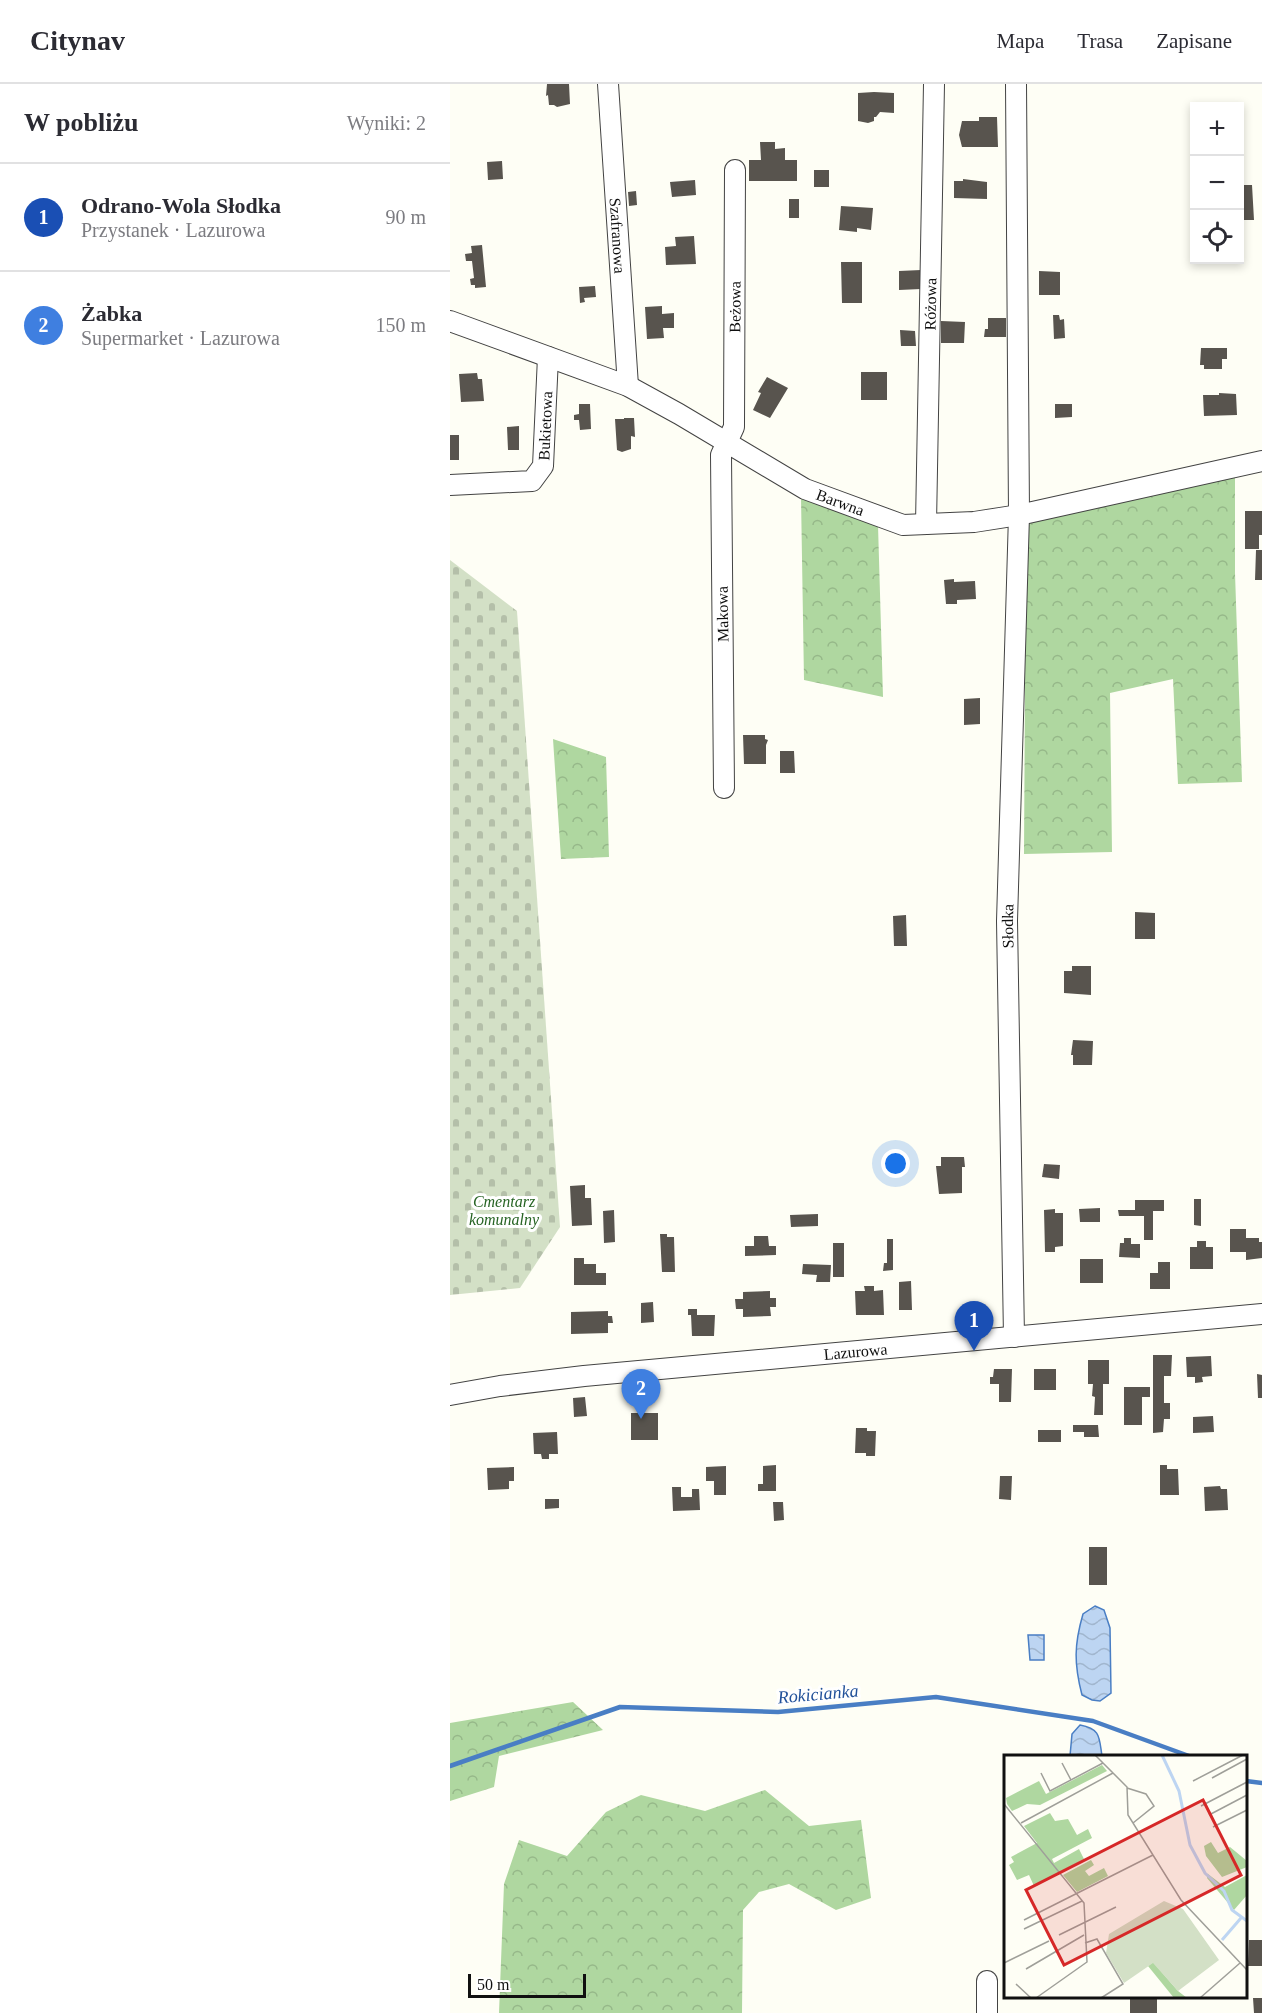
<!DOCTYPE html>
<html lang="pl">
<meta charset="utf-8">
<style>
body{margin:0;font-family:Georgia,serif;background:#f7f7f7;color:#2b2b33}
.controls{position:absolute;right:18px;top:18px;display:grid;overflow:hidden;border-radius:0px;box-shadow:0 3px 9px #0003}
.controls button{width:54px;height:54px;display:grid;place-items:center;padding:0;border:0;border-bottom:2px solid #e1e1e2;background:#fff;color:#2b2b33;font:30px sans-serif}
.scale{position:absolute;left:18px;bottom:15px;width:118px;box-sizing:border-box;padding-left:6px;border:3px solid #101010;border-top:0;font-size:16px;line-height:21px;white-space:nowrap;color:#101010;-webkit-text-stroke:4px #fff;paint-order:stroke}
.you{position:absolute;left:446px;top:1080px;width:21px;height:21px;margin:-15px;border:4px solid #fff;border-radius:50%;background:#1a73e8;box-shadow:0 0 0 9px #1a73e833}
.badge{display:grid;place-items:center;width:39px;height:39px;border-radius:50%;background:#7c3aed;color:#fff;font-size:20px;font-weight:700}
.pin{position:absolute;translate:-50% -50px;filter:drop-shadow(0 2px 3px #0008)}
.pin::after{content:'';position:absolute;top:32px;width:21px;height:18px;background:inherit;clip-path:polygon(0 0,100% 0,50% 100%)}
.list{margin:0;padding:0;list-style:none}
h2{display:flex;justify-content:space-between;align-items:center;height:78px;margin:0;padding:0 24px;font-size:26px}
h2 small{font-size:20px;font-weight:400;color:#7c7c81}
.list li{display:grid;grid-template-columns:39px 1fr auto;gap:18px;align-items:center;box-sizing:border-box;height:108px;padding:0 24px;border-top:2px solid #e1e1e2}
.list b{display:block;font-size:22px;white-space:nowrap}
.list p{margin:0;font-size:20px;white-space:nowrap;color:#7c7c81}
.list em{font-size:20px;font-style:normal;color:#7c7c81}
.icon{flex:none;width:33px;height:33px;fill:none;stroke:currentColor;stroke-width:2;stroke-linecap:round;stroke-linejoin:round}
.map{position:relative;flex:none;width:812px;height:1929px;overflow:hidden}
header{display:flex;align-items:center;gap:36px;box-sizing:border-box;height:84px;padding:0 30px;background:#fff;border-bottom:2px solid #e1e1e2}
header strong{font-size:28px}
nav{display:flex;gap:33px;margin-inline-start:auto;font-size:21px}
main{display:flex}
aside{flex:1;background:#fff}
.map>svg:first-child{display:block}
</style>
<header>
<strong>Citynav</strong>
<nav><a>Mapa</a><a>Trasa</a><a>Zapisane</a></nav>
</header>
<main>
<aside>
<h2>W pobliżu<small>Wyniki: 2</small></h2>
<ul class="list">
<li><span class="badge" style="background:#1a4fb4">1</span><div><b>Odrano-Wola Słodka</b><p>Przystanek · Lazurowa</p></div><em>90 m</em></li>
<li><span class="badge" style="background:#3f7fe0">2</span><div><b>Żabka</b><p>Supermarket · Lazurowa</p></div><em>150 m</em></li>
</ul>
</aside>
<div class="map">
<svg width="812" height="1929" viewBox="0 0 812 1929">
<defs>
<pattern id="forest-crowns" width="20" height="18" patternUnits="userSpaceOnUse" patternTransform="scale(1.5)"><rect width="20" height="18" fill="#afd7a0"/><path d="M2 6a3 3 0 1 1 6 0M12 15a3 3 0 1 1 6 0" fill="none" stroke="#96b889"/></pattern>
<pattern id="cemetery-stones" width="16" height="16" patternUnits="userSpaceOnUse" patternTransform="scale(1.5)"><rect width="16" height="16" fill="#d3e0c6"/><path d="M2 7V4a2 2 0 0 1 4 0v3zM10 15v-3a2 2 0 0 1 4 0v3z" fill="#b4bfa9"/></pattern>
<pattern id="water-waves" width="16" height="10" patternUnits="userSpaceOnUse" patternTransform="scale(1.5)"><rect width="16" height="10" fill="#bdd5f2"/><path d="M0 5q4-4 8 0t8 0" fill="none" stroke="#a1b6ce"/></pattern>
</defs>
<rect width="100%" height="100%" fill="#fefef5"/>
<path fill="url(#forest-crowns)" d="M785 388V489L792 698 728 700 723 595 660 609 662 768 574 770 576 438Z
M351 413 428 441 433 613 354 596Z
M103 655 156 673 159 773 111 775Z
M123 1618 153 1646 49 1672 44 1703 0 1717V1639Z
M315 1706 359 1742 411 1736 421 1814 386 1826 339 1800 309 1808 293 1826 292 1929H49L54 1800 69 1756 117 1772 156 1728 191 1711 255 1727Z"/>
<path fill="url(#cemetery-stones)" d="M0 476 67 527 110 1143 70 1204 0 1211Z"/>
<path fill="url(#water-waves)" stroke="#497ec4" stroke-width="1.5" d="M645 1522 654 1526 660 1544 661 1609 650 1617 642 1616 632 1611C624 1580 624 1561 633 1530Z
M578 1551H594V1576H580Z
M630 1641C651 1645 649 1653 652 1672H620L622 1650Z"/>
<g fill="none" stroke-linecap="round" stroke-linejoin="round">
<path stroke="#497ec4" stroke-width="4.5" d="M0 1682 170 1623 328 1628 486 1613 643 1637 739 1672
M796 1697 812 1699"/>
</g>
<path fill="#58544e" d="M97 0H119L120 20 107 23 104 21H99L98 11 96 12Z
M424 8 444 9V29L430 28 426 33H424V37L418 39 408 37V9Z
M529 33H547L548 63H512L509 51 512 37H529Z
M310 58H325V65L335 64V76H347V97H299V76H311Z
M52 77 53 95 38 96 37 78Z
M364 86H379V103H364Z
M513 95 537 98V115L504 114V97H513Z
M245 96 246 111 222 113 220 98Z
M790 97H793L794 101H802L804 136H790Z
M186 107 187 121 179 122 178 108Z
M339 115H349V134H339Z
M391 122 423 124 421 146 407 144V148L389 146Z
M244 152 246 180 216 181 215 163 226 162 225 153Z
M32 161 36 203 25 204V201H21L20 195 24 194 22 177H16L15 170 22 169 21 162Z
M391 178H412V219H392Z
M471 186V205L449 206V187Z
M589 187 610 188V211H589Z
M145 202 146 213 134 214 135 218 130 219 129 203Z
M212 222V230L224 229V244H213L214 254 197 255 195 223Z
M603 231H609L610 236 614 235 615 254 604 255Z
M538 234H556V253H534L535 245H538Z
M491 237 515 238 514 259H491Z
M450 246 465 247 466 262H451Z
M751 264H777V275H772V285H754V281H750Z
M411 288H437V316H411Z
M27 289 28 295H32L34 317 11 318 9 290Z
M317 293 338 304 320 334 303 326 311 309 308 308Z
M769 309 786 310 787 331 754 332 753 311H769Z
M129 320H140L141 345 130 346 129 336H124V331L129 330Z
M605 320H622V333L605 334Z
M174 334H184L185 353 181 352V365L172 368 167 366 165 335H174Z
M69 342V366H58L57 343Z
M0 351H9V376H0Z
M795 427H812V451H809V465H795Z
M806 466H812V496H805Z
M504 495V498L525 497 526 515 507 516V520H496L494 496Z
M530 614V640L514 641V615Z
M293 651H315V655L318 656 316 661V680H294Z
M330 667H344L345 689H330Z
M685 828 705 829V855H685Z
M456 831 457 862H444L443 832Z
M622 882H641V911L614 909V887H622Z
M623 956 643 957 642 981H623V971H621Z
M491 1073H514L515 1083H512V1109L489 1110 486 1082H491Z
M594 1080 610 1081 609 1095 592 1093Z
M135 1101V1114H141L142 1141 122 1142 120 1102Z
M744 1115H751V1142L744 1141Z
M685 1116H714V1127H703V1156H694V1132H669L668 1126H685Z
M650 1124V1138H630L629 1125Z
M605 1125V1129H613V1162L605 1163V1168H595L594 1126Z
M164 1126 165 1158 154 1159 153 1127Z
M368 1130V1142L341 1143 340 1131Z
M780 1145H796V1154H809V1158H812V1174L796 1176V1168H780Z
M210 1150H217V1153H224L225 1188H212Z
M304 1152H318L319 1162H326V1171L295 1172V1162H304Z
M674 1154H681V1160H690V1174L669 1173 670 1159H674Z
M437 1155H443V1186L433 1187 434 1179H437Z
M747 1157H756V1163H763V1185H740V1163H747Z
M383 1159H394V1193H383Z
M124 1174H134V1180H146V1189H156V1201H124Z
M630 1175H653V1199H630Z
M708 1178H720V1205H700V1189H708Z
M353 1180 381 1181 380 1198H366L367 1191 352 1190Z
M461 1197 462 1226H449V1198Z
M414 1202H424V1207L433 1206 434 1231H406L405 1207H415Z
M320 1207V1214H326V1223H320L321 1232 293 1233V1225H286L285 1215H293V1208Z
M203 1218 204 1238 191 1239V1219Z
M238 1225H247V1231H265L264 1252H242L241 1231H238Z
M158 1227V1232H162L163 1239H158V1249L121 1250V1228Z
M703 1271H722L721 1292H714V1319H720V1335H714L713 1348 703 1349Z
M761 1272 762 1292 752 1293 753 1298 745 1299V1293H737L736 1273Z
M638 1276H659V1300H653V1331H644L645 1313 642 1312 643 1300H638Z
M544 1285H562L561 1318H549V1300H540V1293H543Z
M584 1285H606V1306H584Z
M807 1290 812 1291V1314H808Z
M674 1303H700V1313H692V1341H674Z
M135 1313 137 1332 124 1333 123 1314Z
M181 1329H208V1356H181Z
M763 1332 764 1348 743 1349V1333Z
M623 1341H648L649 1353H634V1348H623Z
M406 1344H417V1347H426L425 1372H416V1369H405Z
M588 1346H611V1358H588Z
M107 1348 108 1370H99V1375H92L91 1370H84L83 1349Z
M326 1381V1407H308V1400H313V1382Z
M710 1381H717V1385H728L729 1411H710Z
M276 1382V1411H264V1397H256V1383Z
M64 1383V1397H59V1405L38 1406 37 1384Z
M550 1392H562L561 1416 549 1415Z
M770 1402 771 1405H777L778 1426 755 1427 754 1403Z
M222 1403H231V1413H242V1405H249L250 1426 223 1427Z
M95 1415H109V1424L95 1425Z
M323 1418H333L334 1436 324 1437Z
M639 1463H657V1501H639Z
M799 1856H812V1882H798Z
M680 1912H707V1929H680Z
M803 1914H812V1929H804Z"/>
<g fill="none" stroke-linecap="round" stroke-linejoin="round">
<g stroke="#434343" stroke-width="22">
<g id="minor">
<path id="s1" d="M158 0 178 302"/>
<path id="s2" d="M0 237 178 302 229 330 355 405 453 441 524 438 569 431 812 377"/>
<path id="s3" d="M0 401 82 397 93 382 98 273"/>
<path id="s4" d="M476 440 484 0"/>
<path id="s5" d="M274 704 271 371 284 343 285 86"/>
<path id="s6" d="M564 1253 557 837 569 431 566 0"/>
<path id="s7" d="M0 1311 50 1302 134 1292 812 1230"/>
<path d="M537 1929V1897"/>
</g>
</g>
<use href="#minor" stroke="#fff" stroke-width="20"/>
</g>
<g text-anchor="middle" stroke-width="6" stroke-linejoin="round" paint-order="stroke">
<g font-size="16" fill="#101010" stroke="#fff">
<text dy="6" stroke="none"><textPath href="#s1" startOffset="152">Szafranowa</textPath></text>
<text dy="6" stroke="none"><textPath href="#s4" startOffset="220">Różowa</textPath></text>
<text dy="6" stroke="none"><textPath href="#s5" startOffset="484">Beżowa</textPath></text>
<text dy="6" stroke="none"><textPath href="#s3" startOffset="141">Bukietowa</textPath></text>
<text dy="6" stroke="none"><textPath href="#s2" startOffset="432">Barwna</textPath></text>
<text transform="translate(272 530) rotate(-91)" y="6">Makowa</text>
<text dy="6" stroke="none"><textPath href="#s6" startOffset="411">Słodka</textPath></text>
<text dy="6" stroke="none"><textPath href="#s7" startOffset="408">Lazurowa</textPath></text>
</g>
<g font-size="16" font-style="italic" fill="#276424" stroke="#fff">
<text x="54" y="1123">Cmentarz<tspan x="54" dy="18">komunalny</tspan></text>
</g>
<g font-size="18" font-style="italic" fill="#22519a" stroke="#fff">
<text transform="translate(368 1610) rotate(-5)" y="6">Rokicianka</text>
</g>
</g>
<g transform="translate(554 1671)">
<rect width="243" height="243" fill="#fefef5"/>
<path d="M98 10 103 16 36 50 23 49 8 56 3 49 2 43 35 26 42 39ZM46 58 51 66 64 64 73 80 84 74 88 83 48 104 50 108 75 94 80 104 30 131 25 120 13 125 5 110 10 107 7 102 33 88 20 71ZM207 87 214 98 226 92 243 106V112L218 122 202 101 200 91ZM87 105 90 110 81 116 85 121 100 113 104 121 73 137 59 120ZM204 119 221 132 243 120V140L230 155 203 123ZM149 207 174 236 183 243H170L144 211Z" fill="#afd7a0"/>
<path d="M160 146 179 154 215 205 174 236 149 208 120 228 102 198 105 179Z" fill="#d3e0c6"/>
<path fill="none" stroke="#bdd5f2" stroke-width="3" d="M158 0 175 36 186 90 201 118 220 136 228 155 243 166M218 185 237 163"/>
<path fill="none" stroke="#9f9f99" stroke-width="1.5" d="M91 0 123 32 124 60 177 145 243 215M58 8 67 25M37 18 46 36 99 8M208 23 243 4M189 26 239 0M123 33 142 39 150 51 129 68M0 49 80 148 83 207 32 243M197 51 243 27M205 60 243 40M17 68 109 18M209 72 243 55M20 165 149 100M20 174 78 146M55 180 112 152M81 188 93 184 119 229 97 243M0 208 45 186M22 214 80 180M12 229 27 243M196 243 236 208"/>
<path fill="#d62828" fill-opacity="0.15" stroke="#d62828" stroke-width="3" d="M199 45 237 120 60 210 22 135Z"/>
<rect width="243" height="243" fill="none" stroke="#101010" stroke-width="3"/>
</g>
</svg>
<div class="controls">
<button>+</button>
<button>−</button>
<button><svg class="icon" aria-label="locate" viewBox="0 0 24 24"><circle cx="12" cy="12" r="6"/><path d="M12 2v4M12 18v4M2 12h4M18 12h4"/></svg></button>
</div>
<div class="scale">50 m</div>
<div class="you"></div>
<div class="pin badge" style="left:524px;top:1267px;background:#1a4fb4">1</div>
<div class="pin badge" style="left:191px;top:1335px;background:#3f7fe0">2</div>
</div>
</main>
